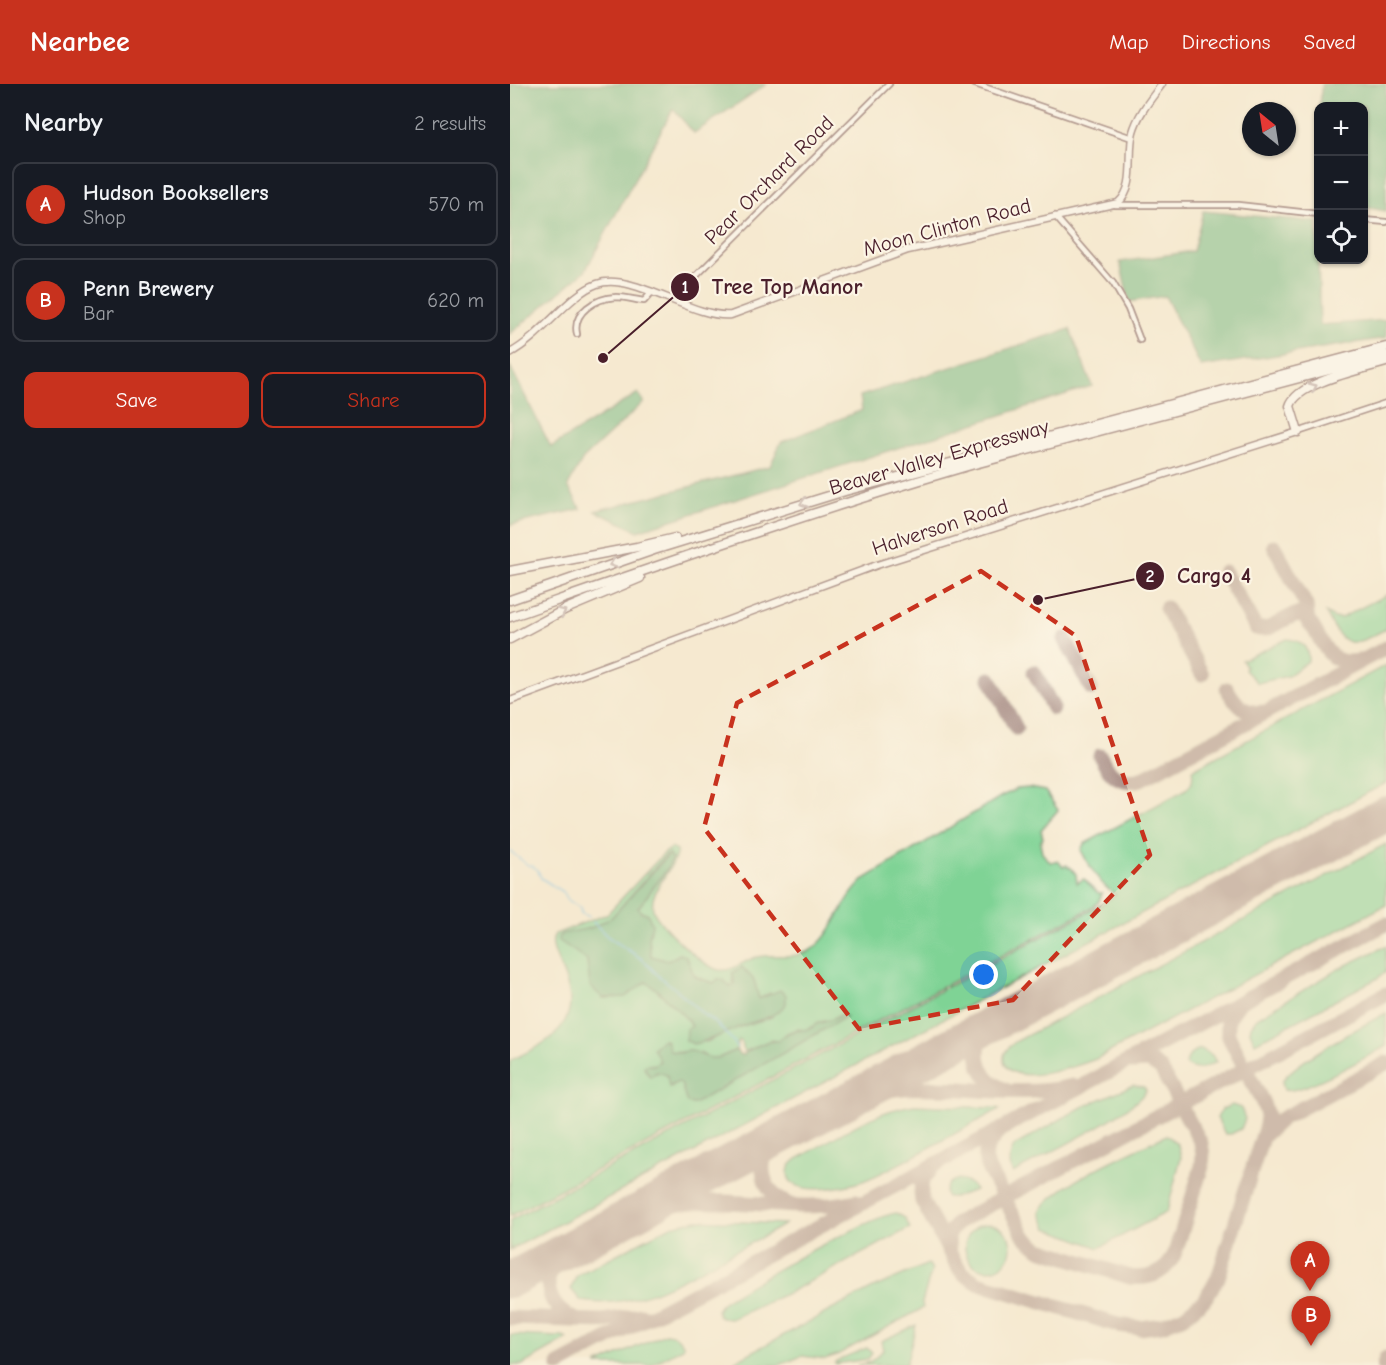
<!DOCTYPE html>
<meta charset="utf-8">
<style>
body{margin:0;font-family:"Comic Neue",sans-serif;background:#242831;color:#f1f3f6}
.controls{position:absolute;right:18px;top:18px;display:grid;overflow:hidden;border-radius:12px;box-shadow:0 2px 4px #0004}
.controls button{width:54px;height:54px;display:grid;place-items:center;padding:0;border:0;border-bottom:2px solid #363941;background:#171b24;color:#f1f3f6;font:30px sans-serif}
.compass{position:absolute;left:732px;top:18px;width:54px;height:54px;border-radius:50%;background:#171b24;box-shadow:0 2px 4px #0004;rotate:330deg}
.you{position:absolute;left:474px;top:891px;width:21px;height:21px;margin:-15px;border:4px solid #fff;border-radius:50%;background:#1a73e8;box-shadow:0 0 0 9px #1a73e833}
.badge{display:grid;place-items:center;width:39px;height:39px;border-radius:50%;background:#c8321e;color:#fff;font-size:20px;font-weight:700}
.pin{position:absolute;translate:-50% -50px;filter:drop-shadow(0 2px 3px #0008)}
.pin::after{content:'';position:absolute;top:32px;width:21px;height:18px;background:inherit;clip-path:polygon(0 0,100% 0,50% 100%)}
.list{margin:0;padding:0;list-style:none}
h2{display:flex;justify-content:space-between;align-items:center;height:78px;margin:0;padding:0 24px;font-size:26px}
h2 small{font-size:20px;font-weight:400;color:#9ea1a6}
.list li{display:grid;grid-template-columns:39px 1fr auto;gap:18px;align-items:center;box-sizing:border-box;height:84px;margin:0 12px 12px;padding:0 12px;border:2px solid #363941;border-radius:12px}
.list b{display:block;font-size:22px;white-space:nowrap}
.list p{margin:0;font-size:20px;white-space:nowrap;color:#9ea1a6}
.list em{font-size:20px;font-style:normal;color:#9ea1a6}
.actions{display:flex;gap:12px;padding:18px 24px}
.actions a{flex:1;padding:14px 0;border:2px solid #c8321e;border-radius:12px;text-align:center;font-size:21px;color:#c8321e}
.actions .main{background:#c8321e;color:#fff}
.icon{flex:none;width:33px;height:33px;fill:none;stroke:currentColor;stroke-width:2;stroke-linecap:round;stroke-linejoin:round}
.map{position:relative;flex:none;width:876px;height:1281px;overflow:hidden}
header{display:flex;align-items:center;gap:36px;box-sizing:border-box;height:84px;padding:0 30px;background:#c8321e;color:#fff}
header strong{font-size:28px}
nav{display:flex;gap:33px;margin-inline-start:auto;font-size:21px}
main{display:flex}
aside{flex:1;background:#171b24}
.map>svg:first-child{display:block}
</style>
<header>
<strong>Nearbee</strong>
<nav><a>Map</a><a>Directions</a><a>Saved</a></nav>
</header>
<main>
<aside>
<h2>Nearby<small>2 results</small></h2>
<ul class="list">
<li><span class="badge">A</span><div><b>Hudson Booksellers</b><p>Shop</p></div><em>570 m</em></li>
<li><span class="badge">B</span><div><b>Penn Brewery</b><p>Bar</p></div><em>620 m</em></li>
</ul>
<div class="actions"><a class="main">Save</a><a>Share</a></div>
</aside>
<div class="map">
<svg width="876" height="1281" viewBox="0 0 876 1281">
<rect width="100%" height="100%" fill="#fcf5e5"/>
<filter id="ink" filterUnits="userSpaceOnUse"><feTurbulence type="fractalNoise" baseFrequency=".0167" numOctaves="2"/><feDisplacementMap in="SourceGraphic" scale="12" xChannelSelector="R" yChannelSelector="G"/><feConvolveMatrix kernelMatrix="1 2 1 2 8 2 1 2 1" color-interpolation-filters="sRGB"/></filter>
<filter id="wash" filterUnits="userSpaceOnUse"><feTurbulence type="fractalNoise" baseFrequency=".008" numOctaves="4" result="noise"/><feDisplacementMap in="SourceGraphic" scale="24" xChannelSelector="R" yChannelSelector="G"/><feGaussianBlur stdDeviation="1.35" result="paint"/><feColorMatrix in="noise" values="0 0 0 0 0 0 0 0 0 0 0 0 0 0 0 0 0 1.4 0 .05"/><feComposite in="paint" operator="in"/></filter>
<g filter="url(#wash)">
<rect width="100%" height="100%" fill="#f5e9d0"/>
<path fill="#7fd395" stroke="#647960" stroke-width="1.5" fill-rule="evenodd" d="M876 511V545C841 563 835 567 816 529L824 534H831Z
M777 555C791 556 799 563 798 577L778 592 748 599 735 586 736 583 732 576Z
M876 581V699L0 1166V1136L591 821 605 810C591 802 578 781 571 766L574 760 675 706C682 701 684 694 682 686Z
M519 704 535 707 548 726 531 746 533 754 530 759 532 769 540 778 548 777 553 783 557 781 558 784 560 783 566 790 567 799 574 795 588 809H592L589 817 583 823 0 1132V977C14 969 33 962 45 950 85 910 31 871 45 850L97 830 155 768 162 764 167 767C164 787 139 804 143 825 146 839 194 883 209 886 223 888 234 876 247 873 265 869 285 876 301 866 325 850 331 815 356 794L492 712 507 705ZM159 770 157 785 128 824 131 828 137 829 141 840 139 855 141 872 158 877 170 870 178 876C180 893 189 895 204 899L208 895C214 896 218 902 224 903L223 894 232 884 244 896 249 915 260 909 262 933 223 945 197 958 176 956 182 942C173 927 151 908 136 898L115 913 93 914 78 886 77 877 49 852 81 844 101 834 156 771ZM335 933 184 1020 177 1019 171 999 168 998 162 1003C156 986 155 985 140 993L134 984 136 981 148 980 157 958 160 967 190 969 199 974 206 975 226 966 229 956 232 958 234 968 260 956 268 957 277 949 287 945 296 946 310 938Z
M876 760V821L586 975C570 981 501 1006 494 977 492 969 498 963 505 958Z
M876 862V888L866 895 745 959 740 948 741 942 747 934 830 884Z
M876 929V962C858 972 791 1011 774 1006L772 998C779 980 856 940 876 929Z
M691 965 702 971 706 978C697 983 686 989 676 981 677 972 682 967 691 965Z
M623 1001 634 1003 636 1006C629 1026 526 1075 503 1089 498 1079 499 1072 504 1062L572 1023Z
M404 1021 486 1024 490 1025C462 1040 435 1055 408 1070 390 1079 372 1090 353 1097 338 1102 280 1115 278 1090 278 1082 281 1080 287 1075 324 1055 362 1027 404 1021Z
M722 1021 731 1024 735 1035 731 1045 721 1050H715L707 1034 712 1025Z
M657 1051 668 1061 671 1073 657 1128 589 1164 537 1144 530 1128C539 1103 631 1063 657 1051Z
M449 1095 461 1100 465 1106 445 1113H437L435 1110C435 1101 440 1097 449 1095Z
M386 1129 395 1134 400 1144 282 1207 221 1235 211 1234 208 1231 207 1226 213 1218C256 1191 301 1165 347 1144 360 1138 373 1131 386 1129Z
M187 1136 275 1140C256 1152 234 1162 214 1173 170 1197 124 1226 71 1217L61 1205 66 1193 71 1189 161 1142Z
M455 1163a23 23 0 1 1 46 0a23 23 0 1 1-46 0Z
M418 1180 422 1185 412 1219 413 1224 327 1271 315 1275 292 1272 269 1281H225V1277L363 1204Z
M406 1241 396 1281H347C361 1280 364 1275 373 1266L371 1257Z
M155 1250C165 1250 169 1254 174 1262L173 1264 141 1281H86Z
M0 1251 53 1253 58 1255 12 1281H0Z
M357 1264 362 1269 358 1275 325 1280V1278C335 1272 347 1268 357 1264Z"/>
<path fill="#67b57e" stroke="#586a54" stroke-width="1.5" d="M0 0H257L184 49 163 25 75 187 0 250Z
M812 0H876V127L854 123V22H809Z
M693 127 807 138 810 241 876 236V254L691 283 655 212 619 218 610 178 683 167Z
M560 245 582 302 128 447 85 427 260 382 271 358 352 326 350 312Z
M0 282 41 363 128 309 134 318 73 375 58 402 71 425 0 441Z
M159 770 162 775 157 785 128 824 131 828 137 829 142 840 139 855 141 872 158 877 170 870 176 872C187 893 177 892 204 899L208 895 213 896 221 903 225 900 222 889 232 883 244 896 249 915 270 906 276 911V920C262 937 242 936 223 946 209 952 198 957 183 960L176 956 177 945 182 942 179 937 145 904 136 898 115 913 93 914 80 902 77 876 48 856 51 850 81 844 101 834Z
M332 930 336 933 184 1020 177 1019 171 999 168 998 159 1003 157 991 147 988 140 993 134 983 136 981H144L150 977 143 964 153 955 156 956 160 967 171 969C184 962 191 974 203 974 211 975 219 969 226 966L229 970 233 971C243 963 256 956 268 957 282 943 286 949 301 944L306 940 323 935Z"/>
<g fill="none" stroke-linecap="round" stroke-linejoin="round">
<path stroke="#6ebee9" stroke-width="1.5" d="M0 767 19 782 21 781 28 787 31 794 54 809 58 816 70 824 71 829 79 833
M83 838 98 853 132 875 150 893 166 905 195 932 205 938 224 958 227 964"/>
<path stroke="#a0847e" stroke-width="15" d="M764 462 796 521 798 538
M714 488 746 544C762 550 775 530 791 530 814 547 810 584 849 577
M656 524 692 590
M555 555 581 604
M524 588 543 624
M480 595 506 644
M717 605C726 620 735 631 754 628
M590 672C599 690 610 701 631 695L876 564
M496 1006C472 998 459 970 476 948 483 939 494 934 503 928
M309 1032C337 1019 365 1006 396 1004 451 1001 508 1015 562 1002
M487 1050 477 1063 475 1073 478 1084 515 1153 530 1165 620 1193C642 1196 659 1187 666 1166L692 1082 693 1070 691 1059 651 985 639 977 620 978
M753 1052 771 1035 876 979
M422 1083 412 1097 411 1109 412 1117 447 1182 454 1190 468 1199 608 1241 630 1244 652 1241 674 1232 694 1216 708 1194 756 1041 757 1031 753 1019 718 951V935L728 921
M279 1120C256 1112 244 1083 261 1063 268 1054 278 1049 287 1043
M99 1144C122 1133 146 1122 172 1119 230 1113 289 1130 346 1117
M439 1167 438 1151 448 1138 876 910
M47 1175C30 1196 39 1226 65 1235
M0 1202 96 1145
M0 1234 93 1237 131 1231
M49 1281 876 840
M874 1281 876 1274"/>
<path stroke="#a0847e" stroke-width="36" d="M0 1196 876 730"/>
</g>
</g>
<g filter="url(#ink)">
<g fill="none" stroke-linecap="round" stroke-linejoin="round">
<g stroke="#643d44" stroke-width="8">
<path id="street" d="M465 0 622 54
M605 121H728L808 130
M545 132 603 199 618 225 630 256
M854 136 876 138
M162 216 379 0
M67 250C62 228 86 214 106 213 116 213 125 216 134 217L141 209
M788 348 876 319"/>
</g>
<g stroke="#643d44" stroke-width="9">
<path id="secondary" d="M0 269C31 253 59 210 87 200 122 187 183 235 221 231L398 166 608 119C627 103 617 70 623 48 628 30 641 15 652 0
M0 617 367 481 788 348"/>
</g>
<g stroke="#643d44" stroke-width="11">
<path id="highway" d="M788 348 780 322C787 298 854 285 876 278
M0 487 127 463 165 454
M0 516 144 466 335 407 876 263
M0 533C153 480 306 426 461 381L876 271
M0 555 56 525 130 494"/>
</g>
<use href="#street" stroke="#fff" stroke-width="4.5"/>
<use href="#secondary" stroke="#fff" stroke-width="6"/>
<use href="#highway" stroke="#fff" stroke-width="8"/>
</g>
<defs><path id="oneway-chevron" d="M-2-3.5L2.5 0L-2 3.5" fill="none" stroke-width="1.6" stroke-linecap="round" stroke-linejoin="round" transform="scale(1.5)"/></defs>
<g stroke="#ae9aa0">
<use href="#oneway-chevron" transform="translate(803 303) rotate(-24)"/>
<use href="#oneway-chevron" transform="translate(294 419) rotate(164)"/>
<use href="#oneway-chevron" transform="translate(103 480) rotate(161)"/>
<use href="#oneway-chevron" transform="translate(52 528) rotate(-26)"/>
</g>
</g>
<path d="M0 0H876V1281H0ZM471 487 566 552 640 771 503 916 349 945 194 744 227 619Z" fill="#f5e9d0" fill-opacity=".55" fill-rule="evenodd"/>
<path fill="none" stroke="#c8321e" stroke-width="4.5" stroke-dasharray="12 8" stroke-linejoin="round" d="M471 487 566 552 640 771 503 916 349 945 194 744 227 619Z"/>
<g text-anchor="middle" stroke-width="4.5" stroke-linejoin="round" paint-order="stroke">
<g font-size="21" fill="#4a1f2b" stroke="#fcf5e5">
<text transform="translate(259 96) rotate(-45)" y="7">Pear Orchard Road</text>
<text transform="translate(437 143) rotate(-15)" y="7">Moon Clinton Road</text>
<text transform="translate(429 373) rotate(-16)" y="7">Beaver Valley Expressway</text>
<text transform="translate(430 443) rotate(-18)" y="7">Halverson Road</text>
</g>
</g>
<path fill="none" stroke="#4a1f2b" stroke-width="2" d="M93 274L175 203M528 516L640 492"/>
<g fill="#4a1f2b" stroke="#fcf5e5" stroke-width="2">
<circle cx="93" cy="274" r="6"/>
<circle cx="528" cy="516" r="6"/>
<circle cx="175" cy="203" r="15"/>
<circle cx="640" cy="492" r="15"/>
</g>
<g font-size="18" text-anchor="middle" font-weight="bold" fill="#fff">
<text x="175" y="209">1</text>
<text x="640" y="498">2</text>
</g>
<g font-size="22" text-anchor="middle" font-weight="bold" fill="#4a1f2b" stroke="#fcf5e5" stroke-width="4.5" stroke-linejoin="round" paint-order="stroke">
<text x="277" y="210">Tree Top Manor</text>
<text x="704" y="499">Cargo 4</text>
</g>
</svg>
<div class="controls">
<button>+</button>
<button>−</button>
<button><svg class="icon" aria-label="locate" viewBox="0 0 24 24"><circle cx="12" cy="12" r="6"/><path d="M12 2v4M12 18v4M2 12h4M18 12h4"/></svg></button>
</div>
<svg class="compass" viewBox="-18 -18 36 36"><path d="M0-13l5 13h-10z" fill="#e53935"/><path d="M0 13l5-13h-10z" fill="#9ea1a6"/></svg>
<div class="you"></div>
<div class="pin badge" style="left:800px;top:1207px">A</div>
<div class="pin badge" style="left:801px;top:1262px">B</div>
</div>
</main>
